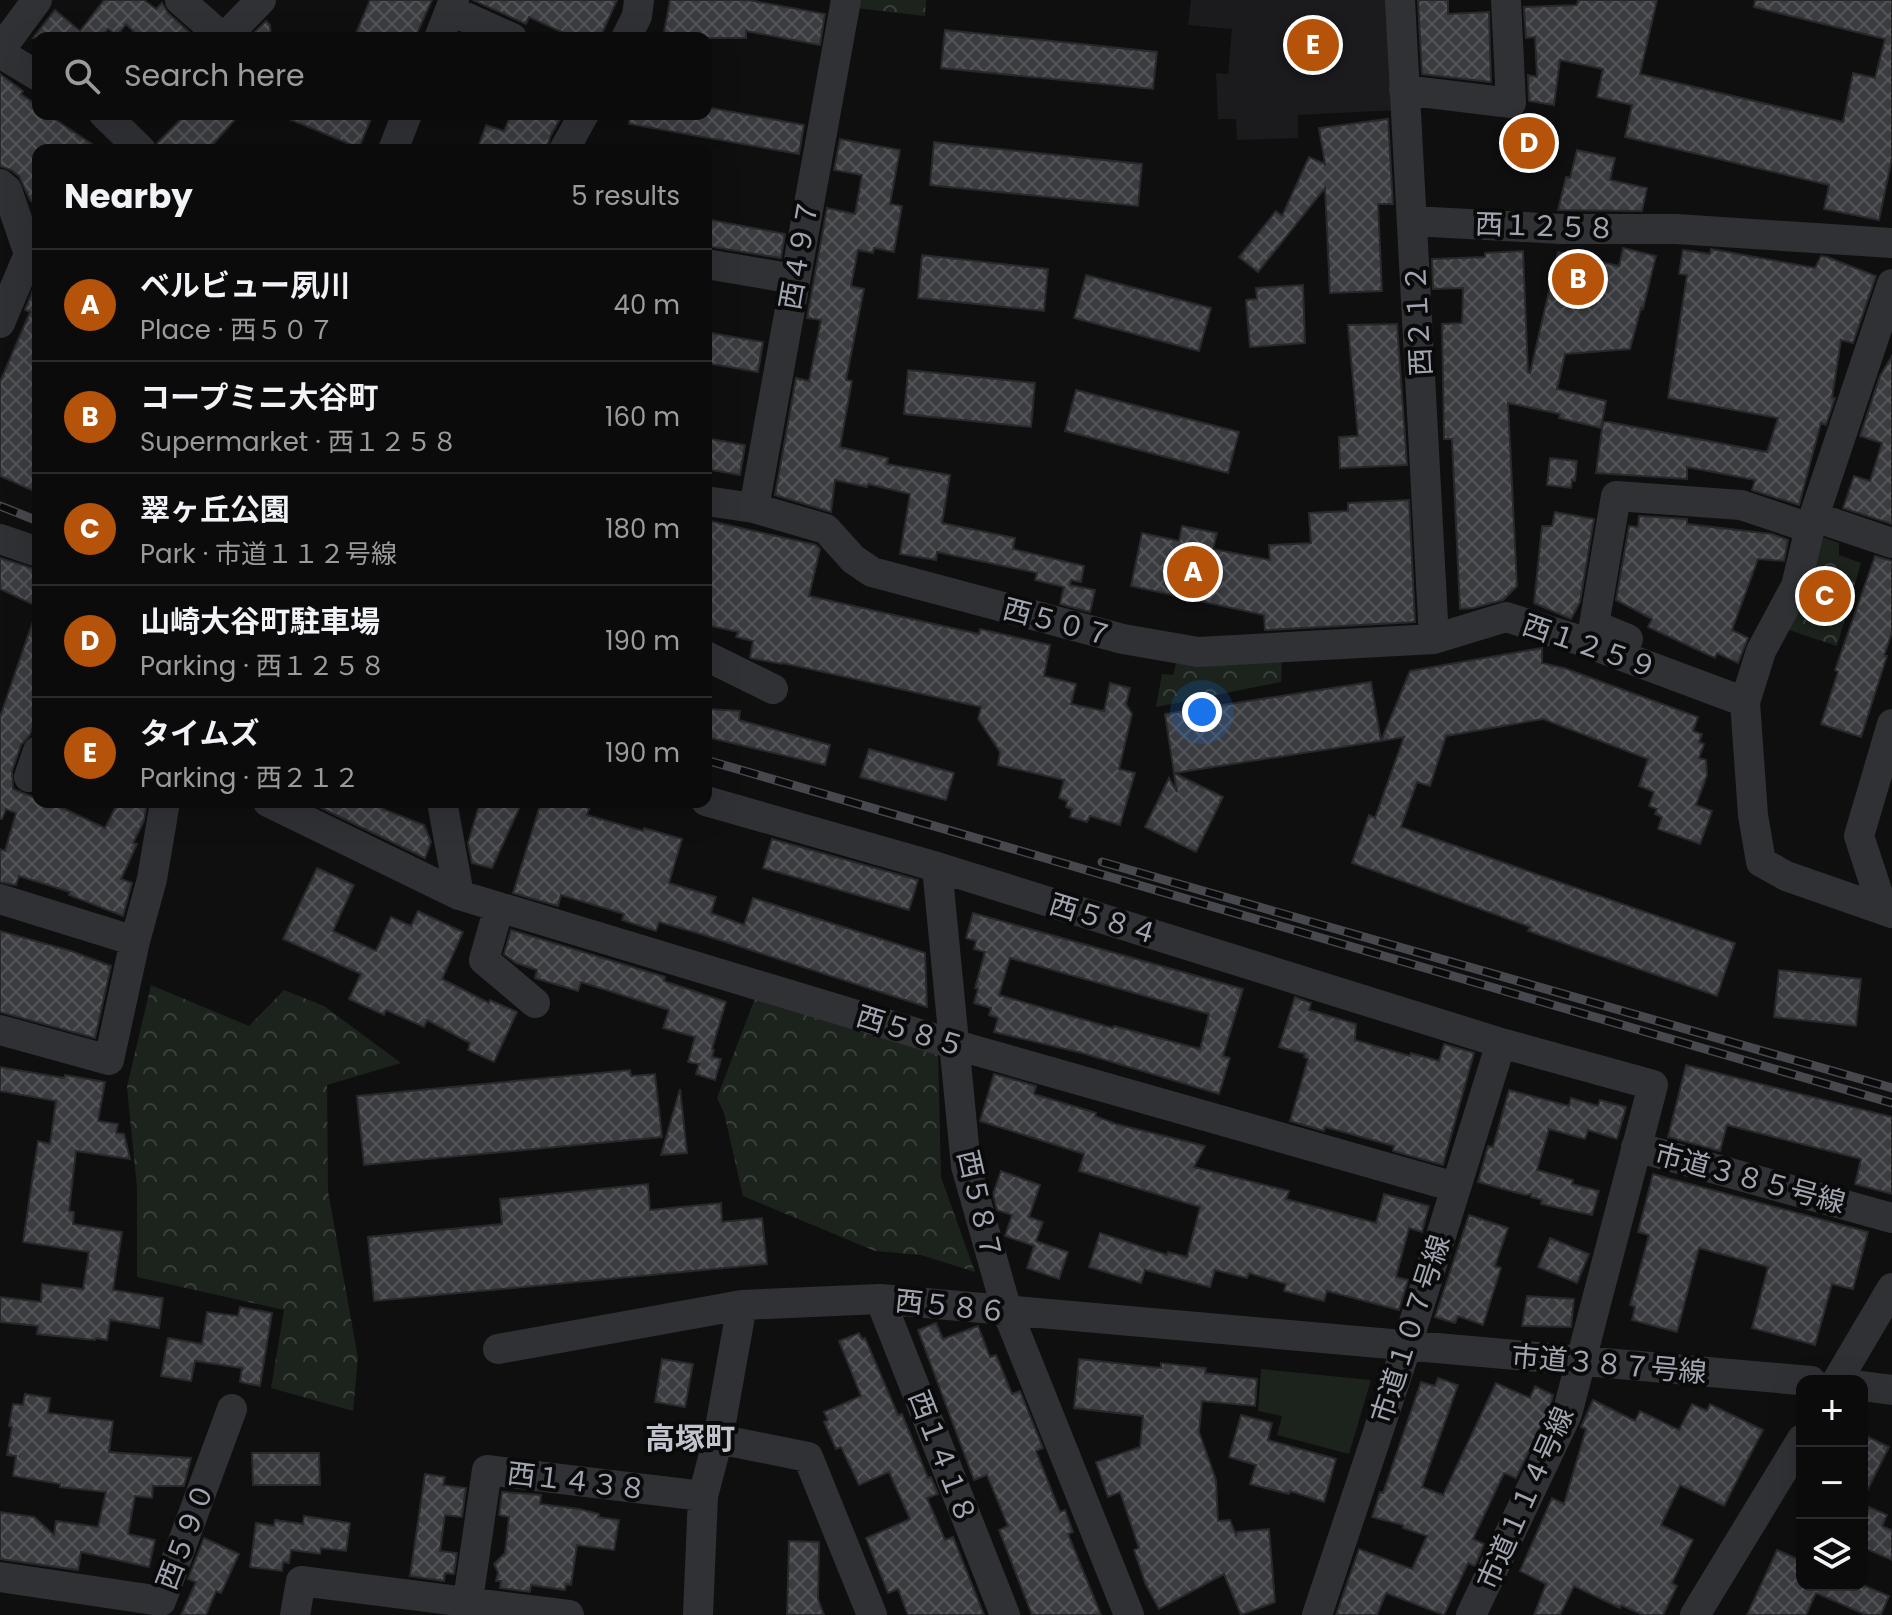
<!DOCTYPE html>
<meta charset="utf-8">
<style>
body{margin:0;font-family:Poppins,"Noto Sans JP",sans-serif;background:#141415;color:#f1f3f6}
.controls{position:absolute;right:24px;bottom:24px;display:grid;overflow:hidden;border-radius:16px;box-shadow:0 8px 32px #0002}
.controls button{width:72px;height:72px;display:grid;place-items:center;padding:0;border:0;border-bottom:2px solid #2b2b2d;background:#0b0b0c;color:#f1f3f6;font:40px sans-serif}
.you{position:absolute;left:1202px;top:712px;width:28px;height:28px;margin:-20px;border:6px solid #fff;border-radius:50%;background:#1a73e8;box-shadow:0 0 0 12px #1a73e833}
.badge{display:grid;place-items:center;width:52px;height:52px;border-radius:50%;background:#b45309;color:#fff;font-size:26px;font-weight:700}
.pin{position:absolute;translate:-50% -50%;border:4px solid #fff;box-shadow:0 2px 8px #0006}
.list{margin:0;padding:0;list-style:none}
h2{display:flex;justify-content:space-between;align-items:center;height:104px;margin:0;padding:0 32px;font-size:34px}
h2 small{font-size:26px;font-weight:400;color:#9a9b9d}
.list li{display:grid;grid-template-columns:52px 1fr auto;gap:24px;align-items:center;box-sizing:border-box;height:112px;padding:0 32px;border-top:2px solid #2b2b2d}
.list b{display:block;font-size:30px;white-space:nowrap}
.list p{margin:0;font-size:26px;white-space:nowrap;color:#9a9b9d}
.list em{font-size:26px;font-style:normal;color:#9a9b9d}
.icon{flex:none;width:44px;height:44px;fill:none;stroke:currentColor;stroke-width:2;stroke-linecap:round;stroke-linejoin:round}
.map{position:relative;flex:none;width:1892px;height:1615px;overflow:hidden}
.search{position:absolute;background:#0b0b0c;box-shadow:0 8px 32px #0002;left:32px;top:32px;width:680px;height:88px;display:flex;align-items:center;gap:20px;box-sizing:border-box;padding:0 28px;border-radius:16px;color:#9a9b9d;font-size:30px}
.panel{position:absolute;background:#0b0b0c;box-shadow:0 8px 32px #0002;left:32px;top:144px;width:680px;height:664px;border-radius:16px}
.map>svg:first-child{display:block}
</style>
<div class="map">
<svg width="1892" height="1615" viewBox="0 0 1892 1615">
<defs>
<pattern id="forest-crowns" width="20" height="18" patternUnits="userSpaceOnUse" patternTransform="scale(2)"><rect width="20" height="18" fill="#1b231c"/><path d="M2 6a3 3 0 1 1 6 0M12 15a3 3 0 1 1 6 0" fill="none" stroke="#39403b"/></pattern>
<pattern id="building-cross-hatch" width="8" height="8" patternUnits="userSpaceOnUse" patternTransform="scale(2)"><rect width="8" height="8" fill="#3b3c40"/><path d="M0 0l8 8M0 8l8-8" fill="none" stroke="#545559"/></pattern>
</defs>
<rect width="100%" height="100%" fill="#0f0f10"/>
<path fill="#1b1b1d" d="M1191 0H1390L1398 110 1298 115V138L1237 140 1236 119H1218L1216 73 1228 74 1232 29 1188 25Z"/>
<path fill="url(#forest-crowns)" d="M857 0H926L925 16 856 8Z
M1819 536 1839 543V555L1861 563 1837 646 1786 629Z
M1282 658 1281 682 1156 707 1162 674 1173 675 1177 661Z
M151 985 249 1026 284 990 324 1006 401 1063 327 1085 328 1191 358 1358 353 1411 271 1388 284 1310 137 1277V1188L127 1087Z
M755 998 938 1054 941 1177 975 1272 921 1255 875 1251 743 1196 724 1113 717 1098Z"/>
<path fill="#1b231c" d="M1261 1369 1371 1380 1349 1454 1277 1435 1282 1416 1258 1411Z"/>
<path fill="url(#building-cross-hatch)" stroke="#29292c" stroke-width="2" fill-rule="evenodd" d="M104 0H144L156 9 162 3 168 13 196 38H140L126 24 117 36 108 29 101 38H33L55 10 80 31Z
M370 0H432L415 38H354Z
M473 0H617L600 38H575L529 17 526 24Z
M670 0H748L825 14 820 45 746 31V38H663Z
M1418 0H1448V14L1489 12 1491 82 1422 74Z
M1578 0H1657L1640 74 1843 122 1853 73 1875 78 1885 39 1754 7 1755 0H1892V158L1879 220 1824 209 1829 185 1625 137 1632 105 1597 97 1603 69 1560 60 1554 105 1529 101 1528 75 1537 77 1535 37 1526 38 1524 7 1577 5Z
M266 21 270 25 271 38H249Z
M945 30 1157 52 1153 89 941 68Z
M0 74 23 91 21 94 38 106V114H47L101 150H38V207L30 200 19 176 11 170 0 166Z
M706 107 804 125 799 154 629 124 630 114H706Z
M186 114H240L208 150H158L157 143Z
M277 114H373L359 148Z
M511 114H563L551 135 546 150H477L486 125 504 131Z
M1388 119 1393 204H1378L1382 291 1330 293 1325 188 1258 272 1239 257 1276 211 1282 216 1309 157 1325 164 1319 128Z
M840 139 900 150 890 204 902 206 894 252 874 248 873 253 858 250 851 286 864 289 846 380 852 381 840 447 888 458 887 464 950 475 942 523 1015 538 1013 549 1084 566 1081 582 1071 580 1070 585 1095 590 1090 612 1060 604 1064 587 1035 580 1037 573 937 552 936 560 900 554 910 494 868 484 867 487 835 480 831 512 775 495 796 378 809 381 821 320 807 318 827 208 855 214 862 175 834 170Z
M934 142 1142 164 1138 206 930 185Z
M1577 150 1615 158 1610 180 1647 188 1642 211 1558 210 1566 177 1570 178Z
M706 219 785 234 781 258 706 246Z
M1623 248 1656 256 1643 309 1641 308 1630 349 1565 354 1557 389 1606 401 1601 428 1559 418 1560 414 1508 403 1517 586 1503 600 1473 608 1460 609 1452 439H1444L1442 324 1462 323 1463 288 1433 289 1432 259 1485 257V253L1523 251 1528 372 1530 373 1558 252 1619 266Z
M1711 249 1815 268 1821 256 1827 257 1876 276 1853 343 1841 340 1832 398H1835L1826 425 1821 423 1799 505 1752 490 1755 480 1687 467V479L1596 473 1603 421 1767 452 1778 418 1668 398 1687 275 1679 274 1683 250 1710 254Z
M922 255 1048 269 1044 311 918 298Z
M1086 275 1211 308 1199 351 1074 318Z
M1303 285 1305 343 1250 347 1246 300 1257 299 1256 288Z
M33 290 38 292V493L0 476V382L30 312 25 310Z
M1397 324 1407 465 1340 468 1339 437 1358 436 1348 325Z
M706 332 763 342 758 372 706 363Z
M1892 356V524L1843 508 1854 476 1870 481 1882 443 1860 436 1880 376Z
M908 370 1035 383 1031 427 904 414Z
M1076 390 1239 432 1228 473 1065 431Z
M706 438 745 445 740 475 706 469Z
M1550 458 1577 461 1575 481 1572 480 1571 488 1547 485Z
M1409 500 1415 622 1265 630 1264 615 1131 586 1142 533 1179 541 1182 526 1217 533 1213 549 1270 560 1269 545 1311 543 1309 513 1348 511V503Z
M1555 512 1594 519 1580 602 1571 619 1534 603 1542 526H1552Z
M1639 516 1687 519V524L1772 534 1788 540 1784 561 1758 559 1732 630 1748 638 1738 663 1717 653 1715 658 1648 627 1652 619 1616 600 1629 526 1638 527Z
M706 520 816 545 820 549 809 596 979 634 980 629 1050 645 1044 676 1076 684 1071 704 1104 711 1110 683 1130 688 1126 704 1132 714 1119 769 1135 773 1120 825 1090 816 1087 822 1070 817 1072 809 1066 807 1067 801 1059 798 1064 780 998 765 1000 752 978 719 981 707 783 663 782 664 750 658 753 641 736 637 738 632 706 625Z
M1875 556 1892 561V632L1884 656H1887L1861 737 1821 724 1838 672 1835 670Z
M0 558 38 570V607L0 589Z
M35 615 38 616V714L30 735 21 745 12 771 13 789 38 799V802H50L105 828 118 802H147L144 821 133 843 137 844 121 879 132 883 123 916 69 895 70 892 19 876 16 885 0 882V849L5 851 16 813 6 809 2 819H0V717Z
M1542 648V663L1564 668 1698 717 1693 731 1702 734 1699 742 1704 744 1699 758 1706 760 1707 775 1696 805 1712 811 1700 844 1658 829 1662 817 1655 814 1657 809 1649 806 1654 792 1639 786 1648 759 1543 719 1446 736 1430 786 1417 782 1401 827 1735 943 1717 996 1528 931 1530 927 1352 863 1369 815 1375 818 1404 737 1381 741 1410 671Z
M1371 682 1381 741 1174 773 1165 714Z
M706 709 740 711 739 720 830 745 825 765 706 737Z
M869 749 954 773 946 800 860 777Z
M1174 773 1223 797 1196 852 1145 827 1169 778 1177 792Z
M309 802H386L383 809 424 825 431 842 425 858Z
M480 802H522L492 868 472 863 468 843Z
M541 802H591L587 815 643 831 644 828 682 839 669 883 716 897 711 913 744 925 753 898 925 953 927 1007 704 935 659 922 656 931 622 920 624 914 561 895 558 906 513 893Z
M772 839 918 880 909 910 763 868Z
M317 868 354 885 333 931 376 951 391 917 411 926 418 911 463 932 442 979 489 1003 490 1000 517 1012 494 1062 468 1050 470 1043 427 1020 424 1027 386 1010 384 1015 349 999 361 974 283 939Z
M973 913 1243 989 1223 1056 1230 1058 1219 1094 1082 1053 994 1032 998 1018 989 1015 991 1008 974 1003 978 989 975 988 985 952 974 949 976 941 966 938ZM1010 958 1209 1014 1200 1049 1114 1026 1113 1028 999 995Z
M511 930 665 977 664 981 726 1002 712 1049 714 1050 712 1057 721 1059 715 1080 696 1074 699 1064 688 1062 695 1037 663 1028 669 1010 581 982 578 991 535 978 537 970 516 963 504 954Z
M0 931 71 951 111 966 95 1038 0 1012Z
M1779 970 1861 979 1856 1026 1774 1017Z
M1295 997 1311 1003 1309 1010 1356 1024 1355 1040 1410 1056 1411 1053 1439 1061 1444 1044 1474 1053 1443 1165 1393 1151 1394 1146 1325 1127 1324 1131 1290 1121 1308 1059 1304 1057 1305 1054 1279 1047Z
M1686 1065 1892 1117V1194L1855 1184 1861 1159 1727 1125 1720 1151 1668 1137Z
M0 1067 64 1078 65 1075 105 1082 98 1121 118 1124 116 1133 124 1134 130 1159 76 1151 69 1211 74 1212 73 1224 122 1232 113 1290 163 1298 159 1328 110 1320 107 1340 96 1338 95 1340 37 1334 38 1326 0 1322V1297L41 1302 42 1284 83 1289 89 1252 23 1242 38 1141 50 1144 56 1101 0 1091Z
M630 1070 631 1076 655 1074 662 1137 364 1165 357 1096Z
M994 1074 1036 1086 1034 1094 1096 1113 1095 1116 1116 1124 1205 1146 1194 1167 1289 1191 1286 1199 1376 1223 1384 1194 1429 1206 1422 1232 1409 1228 1396 1277 1408 1280 1399 1310 1327 1291 1324 1301 1284 1291 1286 1284 1249 1273 1247 1278 1215 1270 1210 1287 1145 1270 1141 1283 1089 1267 1100 1233 1167 1255 1168 1252 1187 1257 1200 1207 1079 1171 1084 1154 980 1121Z
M680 1089 687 1153 661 1155Z
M1509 1090 1569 1106 1571 1098 1598 1106 1600 1100 1626 1107 1617 1139 1588 1130 1585 1139 1549 1129 1537 1170 1573 1180 1572 1184 1599 1191 1592 1215 1541 1204 1542 1200 1531 1197V1194L1525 1195 1478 1182 1488 1146 1493 1147Z
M1001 1171 1040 1185 1029 1217 1043 1222 1036 1241 1068 1252 1059 1279 1027 1268 1034 1246 1005 1236 1012 1215 997 1210 993 1194Z
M1653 1174 1868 1232 1853 1289 1832 1284 1815 1345 1752 1328 1768 1267 1699 1248 1677 1332 1632 1320 1635 1307 1630 1305 1649 1235 1638 1232Z
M648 1184 650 1210 721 1203 722 1222 762 1218 767 1264 374 1301 368 1237 502 1224 500 1199Z
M1469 1215 1508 1228 1495 1266 1501 1268 1483 1325 1458 1316 1455 1323 1435 1317Z
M1550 1238 1589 1254 1577 1283 1538 1267Z
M1527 1296 1574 1299 1571 1327 1522 1326Z
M240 1307 272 1313 260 1386 240 1382 242 1368 195 1361 191 1381 161 1376 168 1338 202 1344 207 1312 238 1316Z
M936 1323 943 1339 978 1326 990 1357 996 1355 1012 1394 1020 1391 1043 1448 1036 1451 1060 1512 1065 1510 1073 1532 1068 1534 1101 1615H1032L999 1530 1008 1526 987 1475 974 1480 918 1330Z
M859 1333 862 1339 865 1338 898 1415 902 1414 928 1478 931 1477 938 1494 927 1498 945 1540 953 1537 984 1615H908L898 1589 888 1593 866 1538 910 1519 889 1472 859 1485 841 1447 836 1449 824 1422 828 1420 824 1412 861 1396 839 1341Z
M662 1359 693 1364 685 1407 655 1402Z
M1079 1359 1161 1368V1363L1206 1368 1205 1373 1257 1379 1255 1406 1202 1401 1199 1432 1216 1480 1218 1521 1230 1520 1236 1535 1237 1532 1269 1529 1275 1602 1241 1615 1224 1574 1159 1609 1146 1585 1134 1550 1139 1548 1120 1492 1108 1497 1096 1462 1140 1447 1143 1416 1074 1408Z
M1438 1378 1458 1385 1422 1487 1443 1495 1496 1383 1530 1398 1535 1386 1553 1395 1550 1408 1516 1478 1504 1473 1473 1539 1484 1544 1475 1566 1468 1563 1444 1615 1386 1593 1377 1615H1336L1359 1549 1412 1569 1427 1536 1403 1528V1525L1372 1517 1380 1492 1383 1493 1421 1382 1435 1386Z
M25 1394 50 1398 48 1413 113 1421 109 1452 191 1458 184 1486H153L152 1498 135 1496 128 1534 155 1540 149 1567 81 1552 78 1570 0 1559V1512L34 1517 54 1535 56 1521 98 1527 106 1492 60 1487V1484L13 1476 16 1456 7 1455 12 1427 9 1426 13 1404 23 1405Z
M1593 1400 1635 1421 1640 1411 1679 1430 1692 1404 1707 1411 1710 1404 1763 1430 1724 1506 1680 1485 1661 1525 1693 1540 1672 1583 1677 1586 1663 1615H1643L1621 1605 1620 1608 1574 1586 1560 1615H1534L1546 1584 1520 1571 1552 1498 1564 1504 1586 1429 1581 1427Z
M1241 1415 1272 1423 1268 1440 1336 1459 1324 1502 1290 1491 1289 1494 1250 1484 1256 1465 1229 1457Z
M1862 1434 1889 1447 1862 1501Z
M252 1453H319L320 1485H253Z
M425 1474 445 1477 443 1485 466 1488 462 1517 445 1515 440 1551 457 1553 454 1574 445 1573 444 1581 410 1576Z
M502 1492 541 1495 540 1504 579 1509 599 1514 598 1517 619 1520 614 1550 577 1545 571 1585 566 1584 565 1590 531 1585 530 1592 500 1588 501 1581H496L498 1572 494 1564 505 1553 509 1517 499 1515Z
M1869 1507 1887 1515 1882 1526 1892 1530V1560L1862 1547V1523Z
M304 1516 350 1523 346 1551 321 1548 320 1554 291 1550 289 1563 283 1562 282 1571 250 1567 256 1523 274 1526 275 1520 303 1524Z
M204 1538 239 1554 221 1593 216 1591 206 1615H181L196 1582 188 1579Z
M789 1541 819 1542 818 1599 824 1615H787Z
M1777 1550 1802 1561V1585H1863L1889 1596 1881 1615H1866L1816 1593 1806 1615H1747Z"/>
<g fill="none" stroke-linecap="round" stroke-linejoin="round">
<path stroke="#303135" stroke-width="30" d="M180 0 223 38
M1400 0 1434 639
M450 10 512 38
M224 38 261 0
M439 38 454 0
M626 38 637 16 639 0
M0 50 37 0
M0 53 38 76
M1404 90 1511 103 1506 0
M104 114 141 150
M393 150 407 114
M564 150 584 114
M0 184 7 190 29 254 38 268
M1413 221 1561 229H1676L1892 243
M706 264 794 279
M1892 284 1810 528 1796 586 1761 651 1745 702 1753 815 1761 862 1786 876 1892 913
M0 323 29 254
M706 501 754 508 826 529 853 559 872 572 1123 639 1198 652 1434 639 1506 617 1579 640 1745 702
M754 508 846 0
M1815 517 1892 543
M0 539 38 552
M1628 639 1594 625 1616 496 1741 505 1810 528
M706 656 773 689
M29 777 38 751
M706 801 937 867 1501 1043 1653 1085 1567 1414 1471 1615
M268 802 459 895
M444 802 443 807 459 895 956 1045 1455 1187
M937 867 966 1166 1007 1311 1129 1615
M0 899 135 941 152 879 165 802
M499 907 484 960 535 1003
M1883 909 1859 836 1892 724
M0 1030 109 1060 135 941
M1636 1147 1892 1218
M880 1299 1005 1615
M498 1349 742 1305 880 1299 1811 1381
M1837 1381 1892 1288
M1862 1386 1892 1390
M718 1439 808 1457 872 1615
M0 1577 161 1601 232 1409
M468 1600 487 1470 703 1496
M295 1615 301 1581 569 1615
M698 1615 703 1496 718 1439 742 1305
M1317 1615 1407 1345 1501 1043
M1695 1615 1802 1439"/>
<g stroke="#47494e" stroke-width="9">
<path id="rail" d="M0 506 38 521
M706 760 1892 1103
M1102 862 1892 1088"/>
</g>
<use href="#rail" stroke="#0a0a0b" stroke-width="6" stroke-dasharray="18" stroke-linecap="butt"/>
</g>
<g text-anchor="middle" stroke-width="8" stroke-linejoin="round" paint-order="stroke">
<g font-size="28" fill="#a0a5b1" stroke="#0a0a0b">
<text transform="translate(1545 226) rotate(2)" y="10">西１２５８</text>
<text transform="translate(799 254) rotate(-80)" y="10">西４９７</text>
<text transform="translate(1418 320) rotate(-93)" y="10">西２１２</text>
<text transform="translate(1058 622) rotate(15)" y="10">西５０７</text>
<text transform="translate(1590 646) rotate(19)" y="10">西１２５９</text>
<text transform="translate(1104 919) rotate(17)" y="10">西５８４</text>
<text transform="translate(911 1031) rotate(17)" y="10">西５８５</text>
<text transform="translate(1750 1178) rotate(15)" y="10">市道３８５号線</text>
<text transform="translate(980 1205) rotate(77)" y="10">西５８７</text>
<text transform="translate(951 1306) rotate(6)" y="10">西５８６</text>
<text transform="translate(1410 1329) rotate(-72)" y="10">市道１０７号線</text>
<text transform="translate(1609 1364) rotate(5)" y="10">市道３８７号線</text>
<text transform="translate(943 1457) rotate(69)" y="10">西１４１８</text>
<text transform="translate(577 1481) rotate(7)" y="10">西１４３８</text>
<text transform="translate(1525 1498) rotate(-66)" y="10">市道１１４号線</text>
<text transform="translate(185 1536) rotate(-69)" y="10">西５９０</text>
</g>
<g font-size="30" font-weight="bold" fill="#c1c4cd" stroke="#0a0a0b">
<text x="690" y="1449">高塚町</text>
</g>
</g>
</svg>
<div class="controls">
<button>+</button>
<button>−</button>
<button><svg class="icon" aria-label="layers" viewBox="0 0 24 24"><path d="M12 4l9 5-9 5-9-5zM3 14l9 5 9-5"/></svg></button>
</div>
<div class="you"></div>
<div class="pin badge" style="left:1193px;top:572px">A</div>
<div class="pin badge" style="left:1578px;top:279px">B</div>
<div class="pin badge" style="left:1825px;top:596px">C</div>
<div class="pin badge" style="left:1529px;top:143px">D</div>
<div class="pin badge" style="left:1313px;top:45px">E</div>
<div class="search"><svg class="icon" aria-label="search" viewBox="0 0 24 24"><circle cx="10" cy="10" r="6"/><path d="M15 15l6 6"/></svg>Search here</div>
<section class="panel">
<h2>Nearby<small>5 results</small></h2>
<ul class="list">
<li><span class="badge">A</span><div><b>ベルビュー夙川</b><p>Place · 西５０７</p></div><em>40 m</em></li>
<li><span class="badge">B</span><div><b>コープミニ大谷町</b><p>Supermarket · 西１２５８</p></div><em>160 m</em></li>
<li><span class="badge">C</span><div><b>翠ヶ丘公園</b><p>Park · 市道１１２号線</p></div><em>180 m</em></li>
<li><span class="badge">D</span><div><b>山崎大谷町駐車場</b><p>Parking · 西１２５８</p></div><em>190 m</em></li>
<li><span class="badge">E</span><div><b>タイムズ</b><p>Parking · 西２１２</p></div><em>190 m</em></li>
</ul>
</section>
</div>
